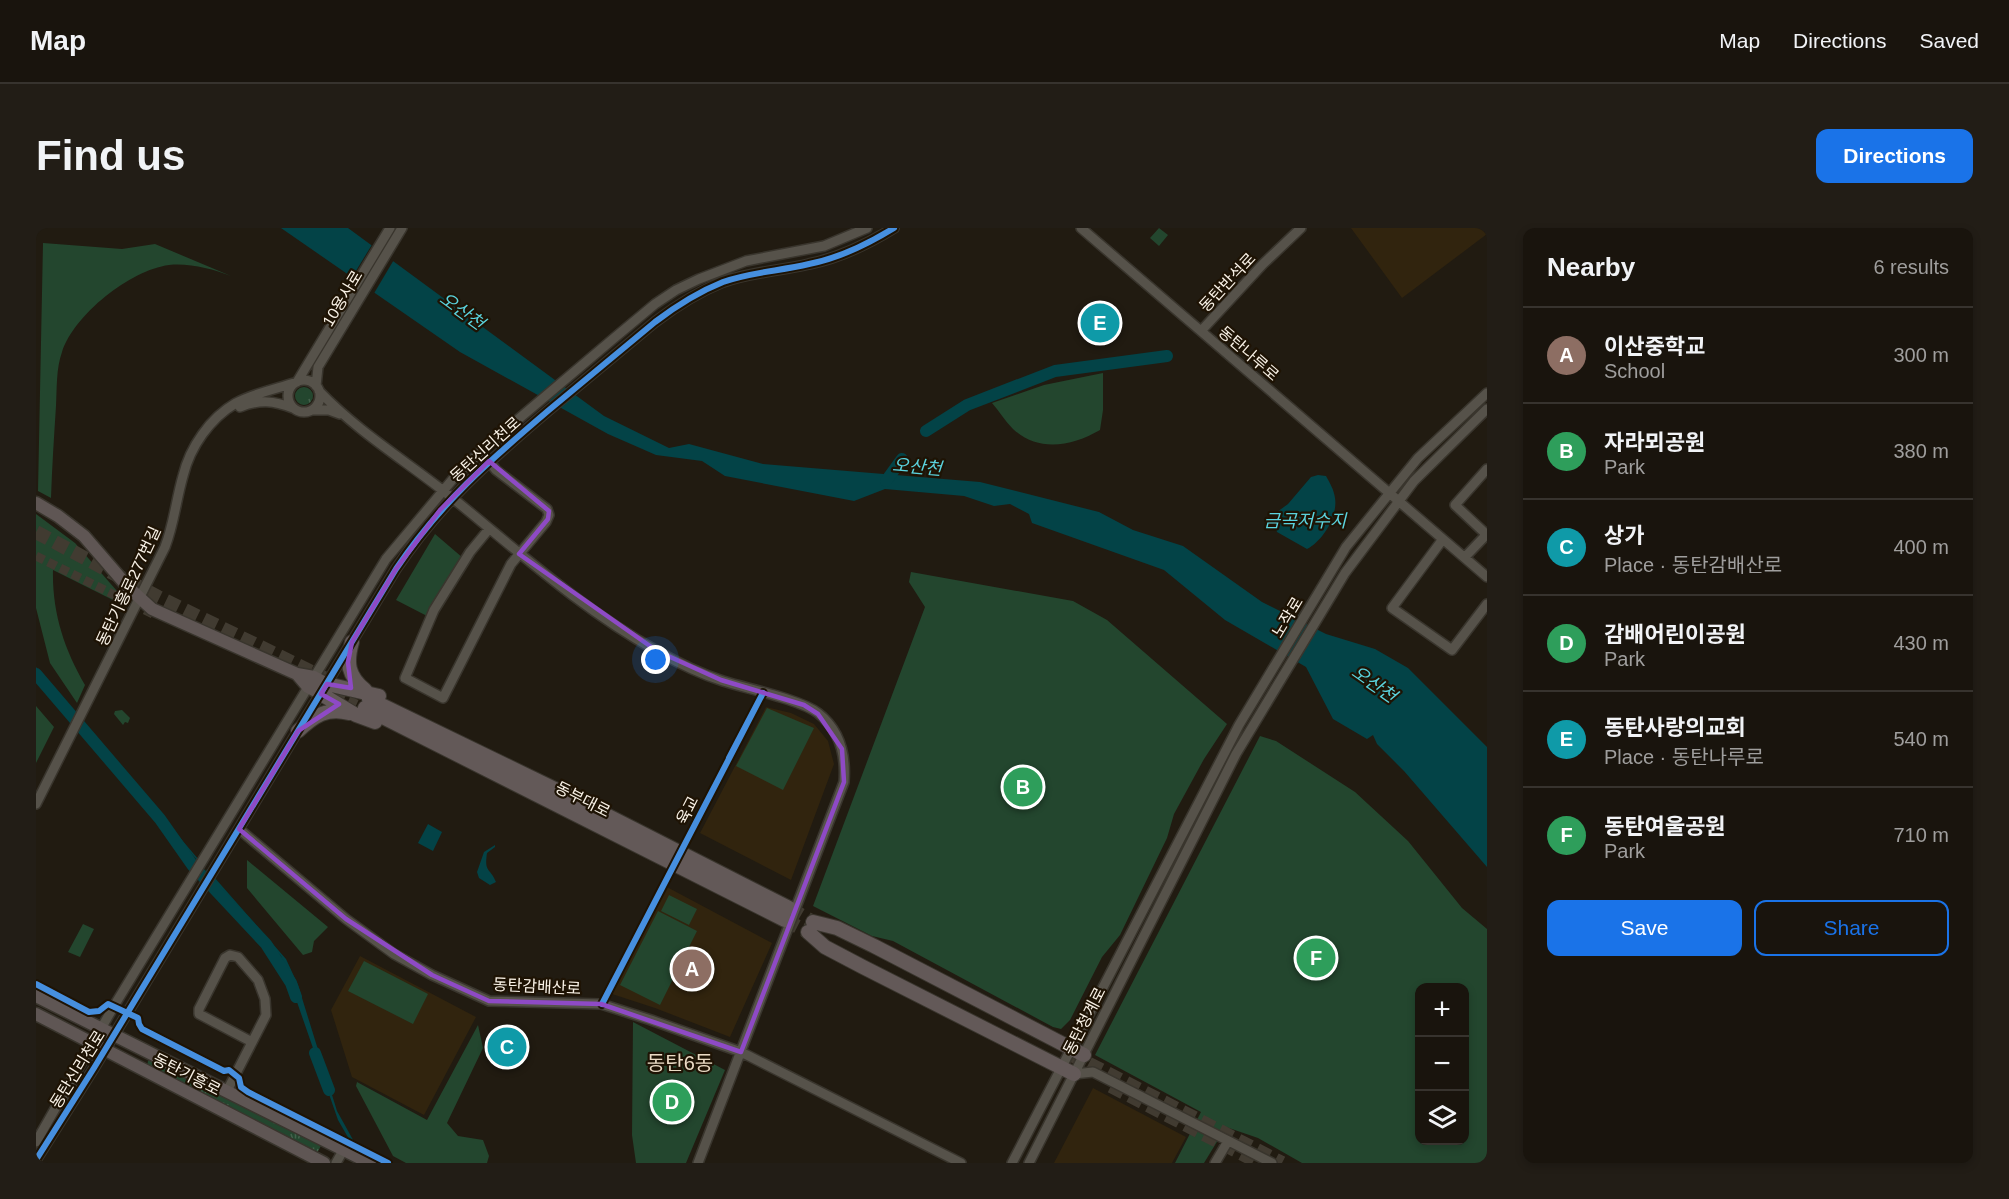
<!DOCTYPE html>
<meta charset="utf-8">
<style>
body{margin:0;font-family:Arial,"Noto Sans KR",sans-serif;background:#221d16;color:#f1f3f6}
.controls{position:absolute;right:18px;bottom:18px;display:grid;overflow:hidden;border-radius:12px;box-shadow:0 3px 9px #0003}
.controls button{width:54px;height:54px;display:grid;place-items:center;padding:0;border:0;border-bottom:2px solid #37332e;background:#19140d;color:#f1f3f6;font:30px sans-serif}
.you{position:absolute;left:620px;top:432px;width:21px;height:21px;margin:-15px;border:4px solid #fff;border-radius:50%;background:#1a73e8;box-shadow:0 0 0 9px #1a73e833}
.badge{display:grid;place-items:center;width:39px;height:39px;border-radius:50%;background:#1a73e8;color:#fff;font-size:20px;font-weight:700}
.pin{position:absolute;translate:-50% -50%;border:3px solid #fff;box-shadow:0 2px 6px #0006}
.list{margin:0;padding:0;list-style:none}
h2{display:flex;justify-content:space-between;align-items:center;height:78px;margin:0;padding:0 24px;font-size:26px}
h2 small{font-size:20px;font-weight:400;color:#9f9e9d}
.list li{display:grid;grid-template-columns:39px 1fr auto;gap:18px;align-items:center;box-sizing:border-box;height:96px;padding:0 24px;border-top:2px solid #37332e}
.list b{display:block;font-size:22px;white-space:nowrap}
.list p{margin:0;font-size:20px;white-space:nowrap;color:#9f9e9d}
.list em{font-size:20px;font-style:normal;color:#9f9e9d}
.actions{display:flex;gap:12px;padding:18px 24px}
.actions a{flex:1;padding:14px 0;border:2px solid #1a73e8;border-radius:12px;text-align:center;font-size:21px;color:#1a73e8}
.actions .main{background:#1a73e8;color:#fff}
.icon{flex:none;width:33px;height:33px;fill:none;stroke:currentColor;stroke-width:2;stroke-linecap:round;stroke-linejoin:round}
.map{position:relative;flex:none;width:1451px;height:935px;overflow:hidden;border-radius:12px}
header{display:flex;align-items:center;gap:36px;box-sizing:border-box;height:84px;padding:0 30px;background:#19140d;border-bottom:2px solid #37332e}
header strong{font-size:28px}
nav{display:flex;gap:33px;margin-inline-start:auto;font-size:21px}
.intro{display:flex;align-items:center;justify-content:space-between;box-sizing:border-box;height:144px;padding:0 36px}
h1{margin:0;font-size:42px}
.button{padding:15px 27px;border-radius:12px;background:#1a73e8;color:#fff;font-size:21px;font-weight:700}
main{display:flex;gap:36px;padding:0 36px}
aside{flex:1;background:#19140d;border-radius:12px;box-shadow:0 3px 9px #0003}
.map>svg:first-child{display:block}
</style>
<header>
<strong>Map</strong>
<nav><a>Map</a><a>Directions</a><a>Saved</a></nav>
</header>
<div class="intro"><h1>Find us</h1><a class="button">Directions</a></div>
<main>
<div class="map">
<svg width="1451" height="935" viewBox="0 0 1451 935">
<defs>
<pattern id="grass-tufts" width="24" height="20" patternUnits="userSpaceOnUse" patternTransform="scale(1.5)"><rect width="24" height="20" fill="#23462e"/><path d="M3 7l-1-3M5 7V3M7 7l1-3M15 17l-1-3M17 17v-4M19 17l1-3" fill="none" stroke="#44614c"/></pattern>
</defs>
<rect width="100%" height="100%" fill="#211b11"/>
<path fill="#31240e" d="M1315 0H1451V6L1366 70Z
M730 479 755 485 778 496 792 513 798 536 755 652 664 605Z
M629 658 736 715 694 809 619 780 576 766Z
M324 728 440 789 388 887 316 849 295 782Z
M1057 860 1150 909 1136 935H1018Z"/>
<path fill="url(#grass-tufts)" d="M259 168a9 9 0 1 1 18 0a9 9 0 1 1-18 0Z
M115 831 286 916 281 925 111 839 112 833Z"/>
<path fill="#23462e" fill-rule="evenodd" d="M1123 0 1132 7 1123 18 1114 10Z
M7 15 86 21 119 16 195 48C176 41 154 35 133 37 94 42 38 87 26 124 20 141 21 160 20 178 18 209 16 239 15 270L2 263Z
M1067 145V182L1064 202C1036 218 1003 225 977 201 969 193 963 183 956 175L1008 157Z
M0 286 39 315 88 371 89 378 17 342C16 384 28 421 49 457L41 475 14 435 0 380Z
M399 306 427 330 391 388 360 372Z
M875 344 1037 373 1071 392 1191 496 1168 531 1138 586 1131 610 1084 707 1066 729 1034 792 1025 801 1017 799 857 713 836 708 777 678 889 379 873 354Z
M0 478 18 499 0 535Z
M731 480 778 500 747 562 700 538Z
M86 482 94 490 92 495 89 494 87 497 78 486 79 483Z
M1224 508 1240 513 1319 564 1372 613 1426 680 1451 701V935H1266L1222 910 1190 899 1168 935H1139L1165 884 1059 827ZM1384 760H1428V912H1384Z
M211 632 292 699 278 713 276 724 267 727 211 660Z
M633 667 661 681 653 697 625 683Z
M622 683 661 703 624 777 584 757Z
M47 696 58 701 44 729 32 724Z
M328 733 392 766 377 796 312 763Z
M597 794 689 842 650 935H600L596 907Z
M442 797 447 820 411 895 422 908 447 912 453 928 451 935H370L357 928 320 858 321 854 391 892Z"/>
<path fill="#034347" d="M245 0H312L568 188 633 220 653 216 727 236 944 254 1063 284 1097 302 1147 318 1226 374 1290 406 1339 421 1372 440 1451 519V639L1368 543 1341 516 1337 507 1331 511 1297 491 1270 439 1189 392 1128 342 996 295 993 286 974 276 958 278 928 268 849 261 818 273 689 248 666 233 620 227 572 206 424 124Z
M1282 247 1290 248C1294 255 1298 262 1299 270 1302 288 1287 313 1271 321L1241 304 1239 297 1241 284 1252 276 1275 249Z
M0 439 41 489H39L0 447Z
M46 494 168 638 167 639 45 497Z
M392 596 406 604 397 623 382 615Z
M459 617V619L451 625C448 645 454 639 460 654L454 657 443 650 441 644 448 624Z
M171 641 250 731 262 757 301 883 321 919 317 918 302 892 245 728 170 644Z"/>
<path fill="#211b11" d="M337 15 359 30 337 67 315 51Z"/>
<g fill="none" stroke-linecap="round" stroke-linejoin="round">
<path stroke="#034347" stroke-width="12" d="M890 203 931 177 1019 143 1131 128
M850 253 866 231
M0 446 124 591 157 638 230 716 255 755 260 769
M279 825 293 862"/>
<path stroke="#413b31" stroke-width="9" stroke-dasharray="9 4.5" stroke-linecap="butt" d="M0 328 119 387
M288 461 329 480"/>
<path stroke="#413b31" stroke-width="14" stroke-dasharray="14 7" stroke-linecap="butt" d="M0 304 122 369 288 450
M753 680 777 694
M749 692 772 704
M1034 826 1246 935
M1075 858 1224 935"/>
<g stroke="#39352d" stroke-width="12">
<path id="minor" d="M1045 0 1451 349
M1165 103 1227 36 1265 0
M252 168a16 16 0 1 1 32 0a16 16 0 1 1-32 0Z
M280 158 282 139 366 0
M283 163C321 203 370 233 414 268 481 322 545 381 621 423 642 435 665 446 687 453 712 461 763 471 782 485 804 502 810 528 808 554L662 935
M204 179C224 171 238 173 257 180
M276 182H293L304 186
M453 233 460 242 511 281 513 287 510 294 475 336 407 470 369 450 398 382 434 324 453 301
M1451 307 1419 277 1451 241
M1407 311 1356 380 1416 422 1451 376
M1429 329 1451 306
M0 576 129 319C138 296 140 272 147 248 154 219 174 190 200 175 219 165 240 161 261 154L354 0
M203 601 310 691 358 726 396 747 453 773 565 776 615 792 705 824 925 935
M1038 846 1057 844 1236 935
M191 863 230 787 229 771 222 752 202 729 194 727 189 730 163 781V786L216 814
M0 914 78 778 350 331 417 251 447 221 577 111 619 76 640 62 663 51 710 33 788 18 831 0
M0 932 58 840 360 341C405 274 453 233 513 182 548 153 584 123 619 94 640 78 662 64 687 54 715 44 744 43 773 36 804 30 832 16 858 0
M300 935 308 921
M976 935 1203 497 1310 319 1382 230 1451 165
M993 935 1200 526 1309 345 1378 253 1451 181
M1179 935 1192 913"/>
</g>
<g stroke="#39352d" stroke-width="15">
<path id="major" d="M0 275 22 288 48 308 92 359 116 381 261 446 278 449 291 456
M261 446 272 459 285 466
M0 768 334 935
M0 786 288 935"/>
</g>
<g stroke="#39352d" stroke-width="16">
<path id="highway" d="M316 414C310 435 312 448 329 462
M291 456 343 468
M285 466 320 487 339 494
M333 471 527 565 753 680
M329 480 749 692
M262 503C278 488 291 479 313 485
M777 694 801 700 838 718 1048 827
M772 704 789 719 827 739 1038 846"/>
</g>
<use href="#minor" stroke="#56524a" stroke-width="9"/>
<use href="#major" stroke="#5f5654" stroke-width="12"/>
<use href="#highway" stroke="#635958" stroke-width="14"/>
<g stroke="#1e1304" stroke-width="10">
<path id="cycleway" d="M0 756 53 784 63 783 72 776 102 790 103 796 106 801 188 843 193 842 203 850 205 859 212 864 352 935
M566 776 727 465 693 530
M0 932 58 840 360 341C405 274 453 233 513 182 548 153 584 123 619 94 640 78 662 64 687 54 715 44 744 43 773 36 804 30 832 16 858 0"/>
</g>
<use href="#cycleway" stroke="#468fdf" stroke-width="6"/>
</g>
<path fill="none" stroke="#8e4ac5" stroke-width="4.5" stroke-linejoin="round" d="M453 233 513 283 512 291 483 326 621 423 685 452 768 477 782 486 806 521 808 554 705 824 565 776 453 773 396 747 310 691 203 601 262 503 303 476 285 466 291 456 315 460 312 434 316 414 360 341 404 282Z"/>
<g text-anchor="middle" stroke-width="4.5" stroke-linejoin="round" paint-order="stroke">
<g font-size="16" fill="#f9f2e7" stroke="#1e1304">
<text transform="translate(1191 54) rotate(-47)" y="6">동탄반석로</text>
<text transform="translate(306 70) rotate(-59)" y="6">10용사로</text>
<text transform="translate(1213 125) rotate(41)" y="6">동탄나루로</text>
<text transform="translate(449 221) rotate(-42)" y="6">동탄신리천로</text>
<text transform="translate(92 358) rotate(-65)" y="6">동탄기흥로277번길</text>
<text transform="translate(1251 389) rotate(-59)" y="6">노작로</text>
<text transform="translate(547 571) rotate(27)" y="6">동부대로</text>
<text transform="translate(651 582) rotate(-63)" y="6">육교</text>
<text transform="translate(501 758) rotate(3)" y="6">동탄감배산로</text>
<text transform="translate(1048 793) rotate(-63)" y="6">동탄청계로</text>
<text transform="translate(41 841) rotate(-58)" y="6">동탄신리천로</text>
<text transform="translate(151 846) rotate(27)" y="6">동탄기흥로</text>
</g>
<g font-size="18" font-style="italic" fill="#5bd3de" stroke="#1e1304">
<text transform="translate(426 83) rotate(36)" y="6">오산천</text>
<text transform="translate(881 239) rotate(5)" y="6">오산천</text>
<text x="1269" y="299">금곡저수지</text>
<text transform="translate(1338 456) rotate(35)" y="6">오산천</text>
</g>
<g font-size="20" fill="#eadbc5" stroke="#1e1304">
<text x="644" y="842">동탄6동</text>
</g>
</g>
</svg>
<div class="controls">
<button>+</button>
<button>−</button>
<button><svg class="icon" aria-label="layers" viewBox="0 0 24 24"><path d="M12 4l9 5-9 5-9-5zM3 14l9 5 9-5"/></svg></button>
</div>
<div class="you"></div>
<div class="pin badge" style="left:656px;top:741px;background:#8d6e63">A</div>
<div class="pin badge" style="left:987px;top:559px;background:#2e9e5b">B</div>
<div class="pin badge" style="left:471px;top:819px;background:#0f9aa8">C</div>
<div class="pin badge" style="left:636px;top:874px;background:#2e9e5b">D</div>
<div class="pin badge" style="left:1064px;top:95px;background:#0f9aa8">E</div>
<div class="pin badge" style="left:1280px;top:730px;background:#2e9e5b">F</div>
</div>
<aside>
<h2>Nearby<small>6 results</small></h2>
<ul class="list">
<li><span class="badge" style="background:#8d6e63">A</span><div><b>이산중학교</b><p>School</p></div><em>300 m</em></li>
<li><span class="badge" style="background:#2e9e5b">B</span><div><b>자라뫼공원</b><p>Park</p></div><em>380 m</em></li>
<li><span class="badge" style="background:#0f9aa8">C</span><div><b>상가</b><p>Place · 동탄감배산로</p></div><em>400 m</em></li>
<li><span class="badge" style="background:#2e9e5b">D</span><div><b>감배어린이공원</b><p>Park</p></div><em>430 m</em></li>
<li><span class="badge" style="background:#0f9aa8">E</span><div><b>동탄사랑의교회</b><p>Place · 동탄나루로</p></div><em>540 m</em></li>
<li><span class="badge" style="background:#2e9e5b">F</span><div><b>동탄여울공원</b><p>Park</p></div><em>710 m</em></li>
</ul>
<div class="actions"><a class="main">Save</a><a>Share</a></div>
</aside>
</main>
